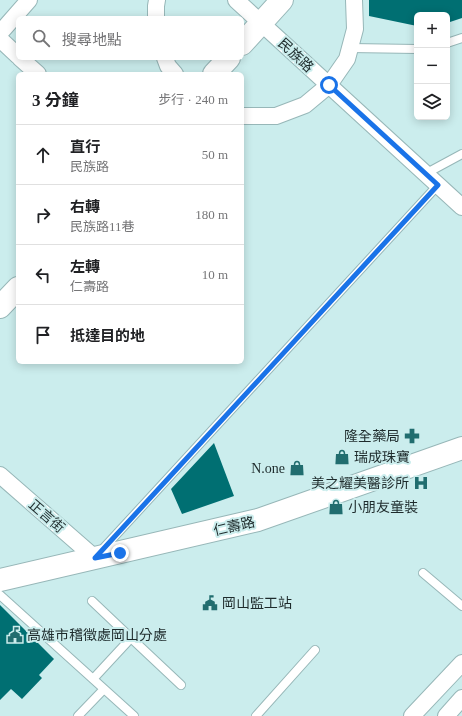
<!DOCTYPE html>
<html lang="zh-TW">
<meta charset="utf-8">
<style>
body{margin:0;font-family:"Times New Roman","Noto Sans TC",serif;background:#f6f6f6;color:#202124}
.controls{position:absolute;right:12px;top:12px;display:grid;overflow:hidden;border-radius:6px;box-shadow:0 2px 10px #0003}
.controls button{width:36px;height:36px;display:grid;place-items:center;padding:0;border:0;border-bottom:1px solid #e0e0e0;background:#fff;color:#202124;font:20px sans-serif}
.stop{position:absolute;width:12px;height:12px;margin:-9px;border:3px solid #1a73e8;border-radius:50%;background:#fff}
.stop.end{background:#1a73e8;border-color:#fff;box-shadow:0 1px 4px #0008}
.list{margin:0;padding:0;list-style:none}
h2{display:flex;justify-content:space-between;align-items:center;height:52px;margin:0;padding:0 16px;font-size:17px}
h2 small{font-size:13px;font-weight:400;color:#757577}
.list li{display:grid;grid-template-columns:26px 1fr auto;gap:12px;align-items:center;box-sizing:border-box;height:60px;padding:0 16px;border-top:1px solid #e0e0e0}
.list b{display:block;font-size:15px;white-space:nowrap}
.list p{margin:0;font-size:13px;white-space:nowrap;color:#757577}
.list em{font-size:13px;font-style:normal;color:#757577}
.icon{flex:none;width:22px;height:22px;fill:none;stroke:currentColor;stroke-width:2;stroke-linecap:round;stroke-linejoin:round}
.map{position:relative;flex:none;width:462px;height:716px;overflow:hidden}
.search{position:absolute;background:#fff;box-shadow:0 2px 10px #0003;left:16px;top:16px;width:228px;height:44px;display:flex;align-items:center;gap:10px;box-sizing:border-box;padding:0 14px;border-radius:6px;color:#757577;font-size:15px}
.panel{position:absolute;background:#fff;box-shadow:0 2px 10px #0003;left:16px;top:72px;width:228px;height:292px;border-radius:6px}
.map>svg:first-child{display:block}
</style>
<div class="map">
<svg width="462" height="716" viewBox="0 0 462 716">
<rect width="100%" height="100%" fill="#cbeded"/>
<path fill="#006f72" d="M369 0H462V18L447 23V15H417V26L369 16Z
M214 443 234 496 182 514 171 489Z
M0 605 54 659 39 675 42 678 22 699 11 689 0 700Z"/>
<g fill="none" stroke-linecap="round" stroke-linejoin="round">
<g stroke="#97b7b8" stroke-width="10">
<path id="lane" d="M447 43 462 38
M350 48 417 49
M425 174 462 154
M101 551 438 185
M423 573 462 606
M0 595 134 716
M92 601 131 638
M93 679 131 638 181 685
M78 716 104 689
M256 716 315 650"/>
</g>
<g stroke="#97b7b8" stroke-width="18">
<path id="street" d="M236 0 462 207
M156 18V6L157 0
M0 33 29 0
M0 39 18 56
M20 58 38 74
M165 58 168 66 175 74
M242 116H276L305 105 329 85 347 59 355 29 354 0
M0 475 95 558
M412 716 462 663
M446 716 462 698"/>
</g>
<g stroke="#97b7b8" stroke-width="24">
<path id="secondary" d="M242 44 282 0
M214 74 229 58
M0 307 18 288"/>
</g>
<g stroke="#97b7b8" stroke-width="24">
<path id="primary" d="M0 580 258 520 462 448"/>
</g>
<use href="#lane" stroke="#fff" stroke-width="8"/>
<use href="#street" stroke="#fff" stroke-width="16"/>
<use href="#secondary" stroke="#fff" stroke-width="22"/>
<use href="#primary" stroke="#fff" stroke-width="22"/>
</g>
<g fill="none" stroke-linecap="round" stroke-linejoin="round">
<path stroke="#1a73e8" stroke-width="5" d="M120 553 95 558 438 185 329 85"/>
</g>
<defs>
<g id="pharmacy-bare" transform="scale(1.2)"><path d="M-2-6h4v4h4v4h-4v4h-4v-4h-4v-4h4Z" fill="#216d6f" stroke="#cbeded" stroke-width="2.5" paint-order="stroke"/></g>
<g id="shop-bare" transform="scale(1.2)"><path d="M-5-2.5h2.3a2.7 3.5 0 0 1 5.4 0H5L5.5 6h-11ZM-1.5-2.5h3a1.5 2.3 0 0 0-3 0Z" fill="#216d6f" stroke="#cbeded" stroke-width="2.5" paint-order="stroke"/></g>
<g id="hospital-bare" transform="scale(1.2)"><path d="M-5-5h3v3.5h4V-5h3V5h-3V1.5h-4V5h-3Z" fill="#216d6f" stroke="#cbeded" stroke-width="2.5" paint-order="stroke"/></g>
<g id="civic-bare" transform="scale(1.2)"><path d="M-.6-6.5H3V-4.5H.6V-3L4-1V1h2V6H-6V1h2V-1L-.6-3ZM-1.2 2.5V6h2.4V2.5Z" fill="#216d6f" stroke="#cbeded" stroke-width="2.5" paint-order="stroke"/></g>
</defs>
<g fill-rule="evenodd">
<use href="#pharmacy-bare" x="412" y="436"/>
<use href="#shop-bare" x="342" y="457"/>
<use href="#shop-bare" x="297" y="468"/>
<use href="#hospital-bare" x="421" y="483"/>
<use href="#shop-bare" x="336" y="507"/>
<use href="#civic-bare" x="210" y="603"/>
<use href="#civic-bare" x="15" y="635"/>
</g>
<g text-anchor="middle" stroke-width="4" stroke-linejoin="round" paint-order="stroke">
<g font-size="14" fill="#1e2b2c" stroke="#cbeded">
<text transform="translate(296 55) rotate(43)" y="5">民族路</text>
<text transform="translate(47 516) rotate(41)" y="5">正言街</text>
<text transform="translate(234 526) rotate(-13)" y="5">仁壽路</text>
</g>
<g font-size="14" fill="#1e2b2c" stroke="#cbeded" text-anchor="start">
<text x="400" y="441" text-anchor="end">隆全藥局</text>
<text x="354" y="462">瑞成珠寶</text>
<text x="285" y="473" text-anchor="end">N.one</text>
<text x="409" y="488" text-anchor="end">美之耀美醫診所</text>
<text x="348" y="512">小朋友童裝</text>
<text x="222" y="608">岡山監工站</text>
<text x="27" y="640">高雄市稽徵處岡山分處</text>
</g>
</g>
</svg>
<div class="controls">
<button>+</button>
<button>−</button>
<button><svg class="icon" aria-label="layers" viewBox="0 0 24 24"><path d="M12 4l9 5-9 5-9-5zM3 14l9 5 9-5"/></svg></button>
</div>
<div class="stop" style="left:329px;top:85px"></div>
<div class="stop end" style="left:120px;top:553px"></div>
<div class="search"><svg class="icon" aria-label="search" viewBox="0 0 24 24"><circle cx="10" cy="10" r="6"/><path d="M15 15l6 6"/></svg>搜尋地點</div>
<section class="panel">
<h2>3 分鐘<small>步行 · 240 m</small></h2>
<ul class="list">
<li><svg class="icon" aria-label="ahead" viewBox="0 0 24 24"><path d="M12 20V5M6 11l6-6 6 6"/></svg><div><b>直行</b><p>民族路</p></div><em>50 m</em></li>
<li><svg class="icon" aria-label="right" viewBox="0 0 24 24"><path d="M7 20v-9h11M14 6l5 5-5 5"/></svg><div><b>右轉</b><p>民族路11巷</p></div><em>180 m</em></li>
<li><svg class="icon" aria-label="left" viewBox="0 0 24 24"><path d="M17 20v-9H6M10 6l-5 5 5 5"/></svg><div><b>左轉</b><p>仁壽路</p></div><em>10 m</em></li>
<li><svg class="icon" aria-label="arrive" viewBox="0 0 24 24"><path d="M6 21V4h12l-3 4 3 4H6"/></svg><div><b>抵達目的地</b></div></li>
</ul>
</section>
</div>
